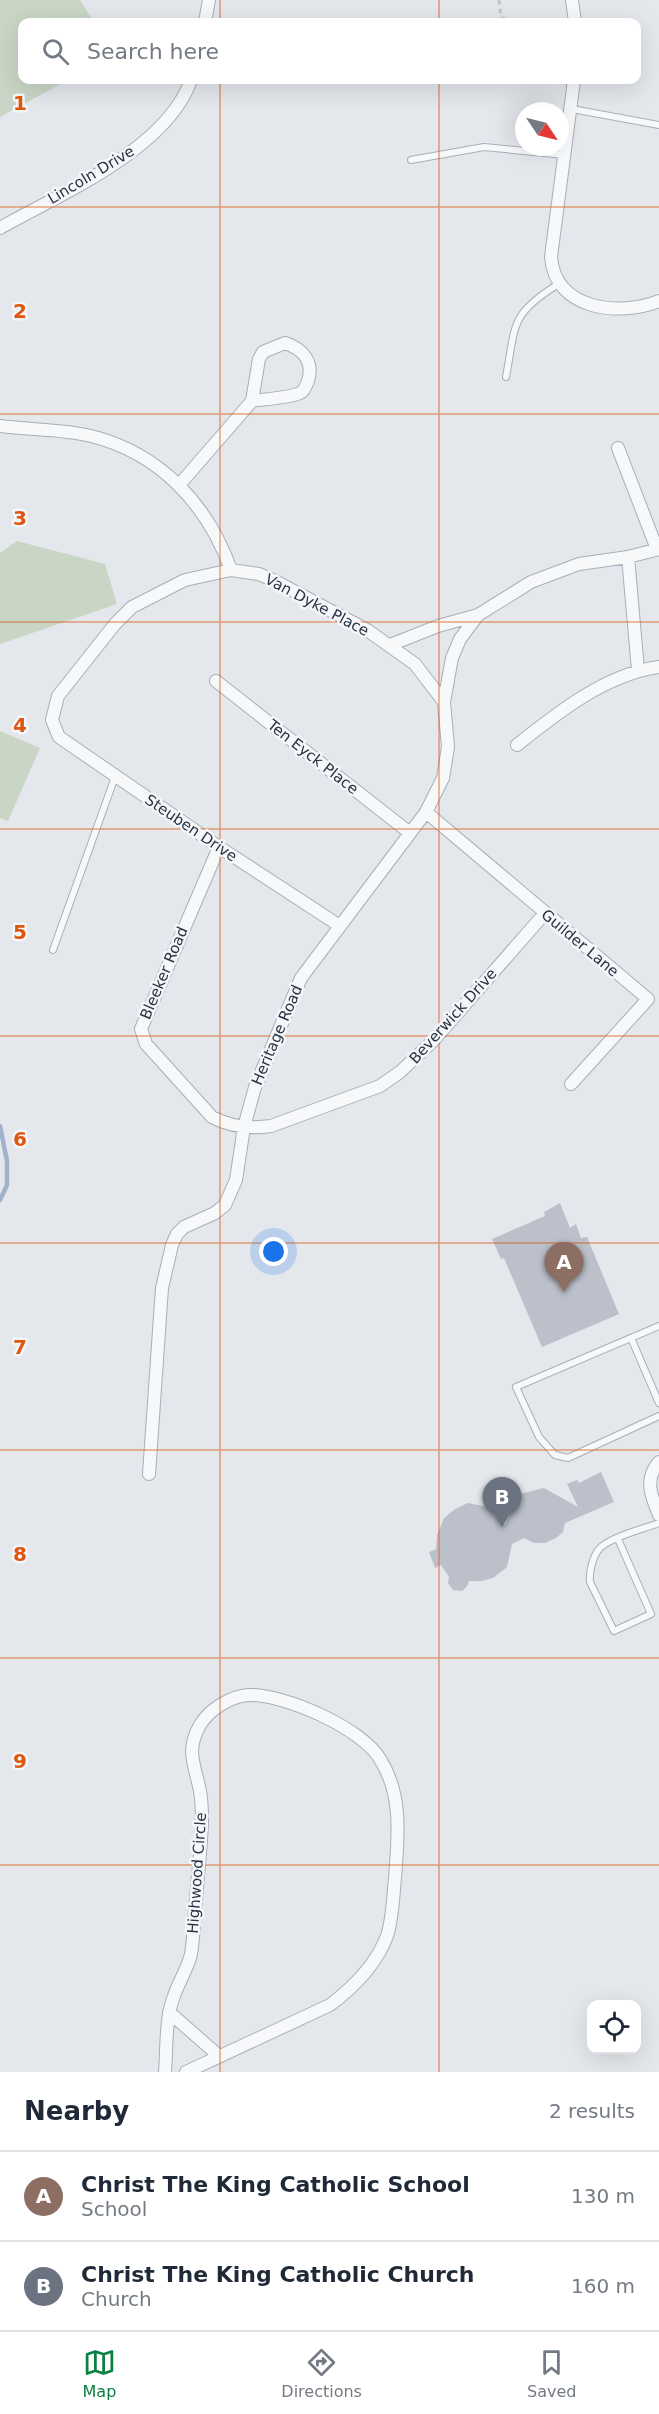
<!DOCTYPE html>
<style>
body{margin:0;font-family:"DejaVu Sans",sans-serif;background:#f6f6f7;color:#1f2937}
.controls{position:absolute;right:18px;bottom:18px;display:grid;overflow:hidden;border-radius:12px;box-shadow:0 6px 24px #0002}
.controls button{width:54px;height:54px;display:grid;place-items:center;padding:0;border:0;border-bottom:2px solid #e0e1e3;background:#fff;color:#1f2937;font:30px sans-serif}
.compass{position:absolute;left:515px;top:102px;width:54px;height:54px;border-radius:50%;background:#fff;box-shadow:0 6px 24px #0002;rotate:125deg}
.you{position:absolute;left:274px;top:1252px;width:21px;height:21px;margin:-15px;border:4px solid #fff;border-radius:50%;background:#1a73e8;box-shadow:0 0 0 9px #1a73e833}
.badge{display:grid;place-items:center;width:39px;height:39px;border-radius:50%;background:#0b8043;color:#fff;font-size:20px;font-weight:700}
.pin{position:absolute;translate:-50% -50px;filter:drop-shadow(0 2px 3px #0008)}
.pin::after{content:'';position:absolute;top:32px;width:21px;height:18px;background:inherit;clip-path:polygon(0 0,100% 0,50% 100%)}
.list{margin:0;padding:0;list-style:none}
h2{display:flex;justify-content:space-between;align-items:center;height:78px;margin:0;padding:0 24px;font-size:26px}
h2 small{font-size:20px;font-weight:400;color:#747a83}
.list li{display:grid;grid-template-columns:39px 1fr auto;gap:18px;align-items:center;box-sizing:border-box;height:90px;padding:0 24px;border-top:2px solid #e0e1e3}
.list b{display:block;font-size:22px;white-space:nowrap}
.list p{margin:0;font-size:20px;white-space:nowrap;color:#747a83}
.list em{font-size:20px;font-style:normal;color:#747a83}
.icon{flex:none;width:33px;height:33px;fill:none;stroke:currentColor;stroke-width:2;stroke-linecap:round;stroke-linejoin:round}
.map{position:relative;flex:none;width:659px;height:2072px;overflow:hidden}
.search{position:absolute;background:#fff;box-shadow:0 6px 24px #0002;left:18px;right:18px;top:18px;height:66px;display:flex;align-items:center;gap:15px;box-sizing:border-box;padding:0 21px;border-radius:12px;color:#747a83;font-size:22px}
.sheet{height:258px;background:#fff}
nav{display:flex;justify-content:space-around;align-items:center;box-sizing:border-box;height:84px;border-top:2px solid #e0e1e3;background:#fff;font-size:16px;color:#747a83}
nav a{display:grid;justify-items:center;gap:3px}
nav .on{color:#0b8043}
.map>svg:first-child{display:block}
</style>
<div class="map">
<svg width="659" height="2072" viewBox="0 0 659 2072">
<rect width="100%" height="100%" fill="#e4e7ec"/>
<path fill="#c9d6c5" d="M0 0H80L94 22H22V80H68L0 117Z
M17 541 105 564 117 604 0 644V553Z
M0 731 40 748 8 821 0 818Z"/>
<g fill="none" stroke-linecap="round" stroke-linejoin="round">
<path stroke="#9fb4cc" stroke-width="4.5" d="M0 1126 7 1161V1185L0 1200"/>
</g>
<path fill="#bbc0ca" d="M560 1203 570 1228 576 1224 581 1238 587 1237 619 1314 542 1347 504 1258 501 1259 492 1239 545 1216 544 1212Z
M601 1472 614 1502 565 1523 563 1532 556 1538 545 1543H534L524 1538 512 1544 507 1567 493 1578 482 1581H469L467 1586 462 1591 453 1590 448 1583 449 1577 441 1565 435 1568 429 1552 436 1549 437 1535 444 1518 455 1509 468 1503 488 1507 505 1525 520 1494 544 1488 578 1507 567 1484 577 1480 579 1483Z"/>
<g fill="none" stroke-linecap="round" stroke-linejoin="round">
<g stroke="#a9aeb7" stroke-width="8">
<path id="lane" d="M572 109 659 125
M411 160 484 147 565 155
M506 377C516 323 510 314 560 283
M53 950 115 777
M659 1326 516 1387 539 1437 555 1455 568 1458 659 1416
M631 1338 659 1403
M618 1539 651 1614 614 1631 590 1582C589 1572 593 1554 601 1547 614 1536 643 1529 659 1523"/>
</g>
<g stroke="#a9aeb7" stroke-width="14">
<path id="street" d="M572 0 575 22
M205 22 209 0
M574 80 551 257C555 310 619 317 659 301
M0 228C62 193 167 149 191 80
M285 343C303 349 314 362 308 381 306 386 304 391 300 393 289 398 265 399 252 401L259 359 263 352Z
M0 426C30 430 62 429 91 436 160 453 208 505 231 570
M618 448 657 549
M180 484 252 401
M628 557 638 670
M390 645 438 626 478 615 531 582 579 564 628 557 659 549
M216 681 410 833
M517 745C557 713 606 674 659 667
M426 812 648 999 571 1084
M219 847 141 1029 146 1044 212 1117C231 1127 250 1129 271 1126L380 1086 400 1072 433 1041 545 913
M340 926 219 847 59 737 52 720 58 696 115 624 132 607 185 580 231 570 259 574 275 581 367 630 415 664 444 702
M659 1462C644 1479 651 1496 659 1515
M149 1474 162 1288 172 1245 177 1234 184 1227 215 1213 225 1205 236 1180 244 1127 255 1087 301 978 426 812 443 778 448 747 444 702 452 658 460 639 478 615
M169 2012 219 2056
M165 2072C167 2047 165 2019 174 1996 179 1981 188 1968 191 1954 194 1936 194 1917 196 1899 198 1874 201 1848 202 1822 202 1812 202 1801 200 1791 195 1765 185 1751 200 1725 209 1710 230 1696 249 1695 284 1694 362 1728 380 1759 403 1795 398 1837 395 1878 393 1897 393 1917 387 1936 376 1965 354 1987 330 2005L186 2072"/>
</g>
<path stroke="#c2c5cb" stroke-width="3" stroke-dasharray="4.5 4.5" stroke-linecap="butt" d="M499 0 501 18 526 22"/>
<use href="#lane" stroke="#f7f8fa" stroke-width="6"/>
<use href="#street" stroke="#f7f8fa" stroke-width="12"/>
</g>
<path fill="none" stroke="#df570f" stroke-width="1.5" stroke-opacity="0.55" d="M220 0V22M439 0V22M220 80V2072M439 80V2072M0 207H659M0 414H659M0 622H659M0 829H659M0 1036H659M0 1243H659M0 1450H659M0 1658H659M0 1865H659"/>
<g text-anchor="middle" stroke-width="5" stroke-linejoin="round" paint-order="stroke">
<g font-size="15" fill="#2b3445" stroke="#f4f6f9">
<text transform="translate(91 175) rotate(-31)" y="5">Lincoln Drive</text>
<text transform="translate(317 605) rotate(28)" y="5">Van Dyke Place</text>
<text transform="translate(313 757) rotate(38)" y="5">Ten Eyck Place</text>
<text transform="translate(191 828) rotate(34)" y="5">Steuben Drive</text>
<text transform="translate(580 943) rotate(40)" y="5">Guilder Lane</text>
<text transform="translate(164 973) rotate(-67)" y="5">Bleeker Road</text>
<text transform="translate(453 1016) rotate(-48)" y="5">Beverwick Drive</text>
<text transform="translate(277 1035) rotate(-67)" y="5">Heritage Road</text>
<text transform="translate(197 1873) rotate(-86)" y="5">Highwood Circle</text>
</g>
</g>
<g font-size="20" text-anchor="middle" font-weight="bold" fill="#df570f" stroke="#f4f6f9" stroke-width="5" stroke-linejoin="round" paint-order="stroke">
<text x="20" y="110">1</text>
<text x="20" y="318">2</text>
<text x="20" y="525">3</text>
<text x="20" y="732">4</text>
<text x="20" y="939">5</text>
<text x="20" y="1146">6</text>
<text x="20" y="1354">7</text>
<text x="20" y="1561">8</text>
<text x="20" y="1768">9</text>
</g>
</svg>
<div class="controls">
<button><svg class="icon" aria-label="locate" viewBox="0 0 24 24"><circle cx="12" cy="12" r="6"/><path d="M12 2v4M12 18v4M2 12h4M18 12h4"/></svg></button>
</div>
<svg class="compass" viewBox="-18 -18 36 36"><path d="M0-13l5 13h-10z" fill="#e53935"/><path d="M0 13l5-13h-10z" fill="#747a83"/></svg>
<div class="you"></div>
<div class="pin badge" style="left:564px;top:1292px;background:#8d6e63">A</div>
<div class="pin badge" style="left:502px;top:1527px;background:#6b7280">B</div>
<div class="search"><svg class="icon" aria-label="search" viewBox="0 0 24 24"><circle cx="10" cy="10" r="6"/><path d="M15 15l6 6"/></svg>Search here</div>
</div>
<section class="sheet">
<h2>Nearby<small>2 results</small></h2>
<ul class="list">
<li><span class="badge" style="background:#8d6e63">A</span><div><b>Christ The King Catholic School</b><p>School</p></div><em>130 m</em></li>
<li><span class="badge" style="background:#6b7280">B</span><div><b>Christ The King Catholic Church</b><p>Church</p></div><em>160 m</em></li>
</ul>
</section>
<nav>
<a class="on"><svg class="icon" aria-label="map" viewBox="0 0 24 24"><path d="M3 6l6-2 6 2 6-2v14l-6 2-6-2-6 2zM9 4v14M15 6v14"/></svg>Map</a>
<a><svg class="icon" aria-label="directions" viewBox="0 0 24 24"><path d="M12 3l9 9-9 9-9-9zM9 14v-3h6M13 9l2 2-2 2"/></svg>Directions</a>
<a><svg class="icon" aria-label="saved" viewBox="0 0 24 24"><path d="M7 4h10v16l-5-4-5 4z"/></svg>Saved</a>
</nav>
